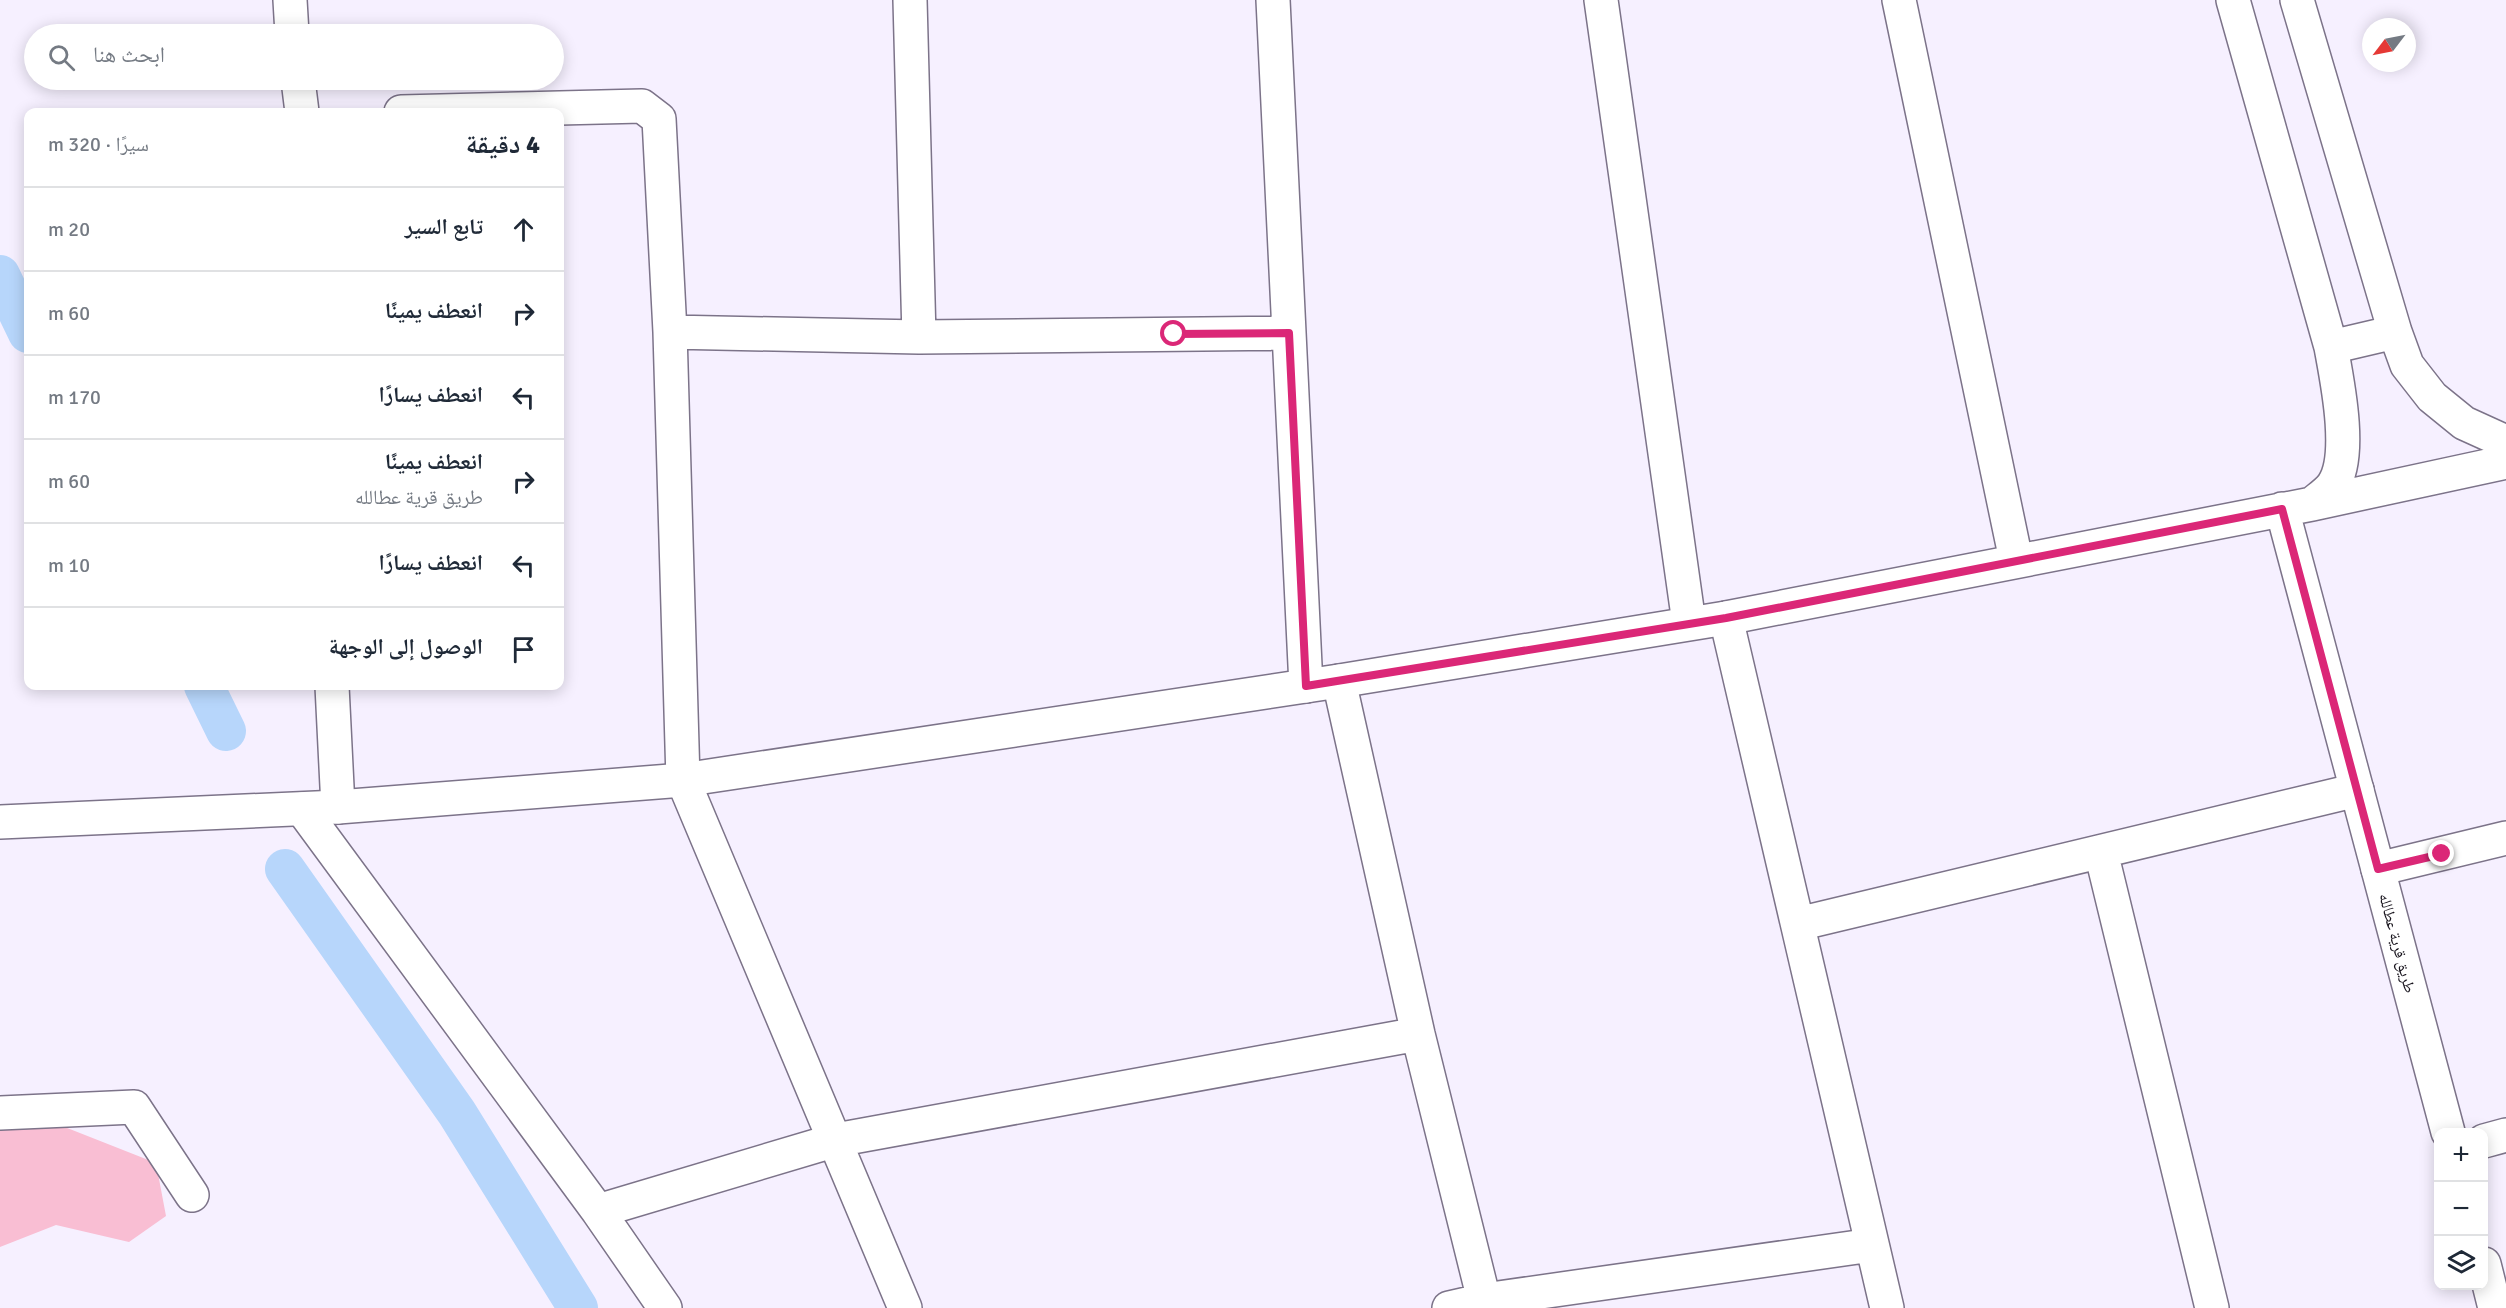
<!DOCTYPE html>
<html lang="ar">
<meta charset="utf-8">
<style>
body{margin:0;font-family:Signika,"Noto Naskh Arabic",sans-serif;background:#f2f2f3;color:#1f2937;direction:rtl}
.controls{position:absolute;right:18px;bottom:18px;display:grid;overflow:hidden;border-radius:12px;box-shadow:0 3px 15px #0003}
.controls button{width:54px;height:54px;display:grid;place-items:center;padding:0;border:0;border-bottom:2px solid #e0e1e3;background:#fff;color:#1f2937;font:30px sans-serif}
.compass{position:absolute;left:2362px;top:18px;width:54px;height:54px;border-radius:50%;background:#fff;box-shadow:0 3px 15px #0003;rotate:238deg}
.stop{position:absolute;width:18px;height:18px;margin:-14px;border:4px solid #db2777;border-radius:50%;background:#fff}
.stop.end{background:#db2777;border-color:#fff;box-shadow:0 2px 6px #0008}
.list{margin:0;padding:0;list-style:none}
h2{display:flex;justify-content:space-between;align-items:center;height:78px;margin:0;padding:0 24px;font-size:26px}
h2 small{font-size:20px;font-weight:400;color:#747a83}
.list li{display:grid;grid-template-columns:39px 1fr auto;gap:18px;align-items:center;box-sizing:border-box;height:84px;padding:0 24px;border-top:2px solid #e0e1e3}
.list b{display:block;font-size:22px;white-space:nowrap}
.list p{margin:0;font-size:20px;white-space:nowrap;color:#747a83}
.list em{font-size:20px;font-style:normal;color:#747a83}
.icon{flex:none;width:33px;height:33px;fill:none;stroke:currentColor;stroke-width:2;stroke-linecap:round;stroke-linejoin:round}
.map{position:relative;flex:none;width:2506px;height:1308px;overflow:hidden;direction:ltr}
.search{position:absolute;background:#fff;box-shadow:0 3px 15px #0003;left:24px;top:24px;width:540px;height:66px;display:flex;align-items:center;gap:15px;box-sizing:border-box;padding:0 21px;border-radius:33px;color:#747a83;font-size:22px}
.panel{position:absolute;background:#fff;box-shadow:0 3px 15px #0003;left:24px;top:108px;width:540px;height:582px;border-radius:12px;direction:rtl}
.map>svg:first-child{display:block}
</style>
<div class="map">
<svg width="2506" height="1308" viewBox="0 0 2506 1308">
<rect width="100%" height="100%" fill="#f6f0ff"/>
<path fill="#f9bed3" d="M52 1122 156 1163 166 1216 129 1242 56 1225 0 1247V1124Z"/>
<g fill="none" stroke-linecap="round" stroke-linejoin="round">
<path stroke="#b7d6fb" stroke-width="40" d="M0 275 28 333
M204 686 226 731
M285 869 457 1113 578 1308"/>
<g stroke="#7c7389" stroke-width="36">
<path id="minor" d="M290 0 292 34
M910 0 919 337
M1273 0 1306 686
M1601 0 1689 623
M1899 0 2016 560
M298 80 302 112
M401 112 642 106 659 119 670 332 683 780 905 1308
M670 332 919 337 1289 333
M1726 618 1887 1308
M1339 681 1418 1034 1484 1300
M332 686 338 807
M302 809 598 1211 665 1308
M2101 852 2212 1308
M2378 869 2506 838
M1798 924 2357 790
M0 1113 134 1107 192 1195
M2484 1141 2506 1135
M598 1211 836 1140 1418 1034
M1449 1308 1484 1300 1872 1245"/>
</g>
<g stroke="#7c7389" stroke-width="36">
<path id="tertiary" d="M2233 0 2331 347C2337 380 2353 456 2333 485 2328 492 2319 498 2312 504
M2297 0 2395 332 2407 365 2432 397 2464 423 2506 442
M2331 347 2395 332
M2282 509 2448 1132
M0 822 338 807 683 780 1339 681 1726 618 2312 504 2506 462
M2484 1264 2495 1308"/>
</g>
<use href="#minor" stroke="#fff" stroke-width="33"/>
<use href="#tertiary" stroke="#fff" stroke-width="33"/>
</g>
<g fill="none" stroke-linecap="round" stroke-linejoin="round">
<path stroke="#db2777" stroke-width="8" d="M1174 334 1289 333 1306 686 1726 618 2282 509 2378 869 2442 854"/>
</g>
<g text-anchor="middle" stroke-width="4.5" stroke-linejoin="round" paint-order="stroke">
<g font-size="16" fill="#18141d" stroke="#fff">
<text transform="translate(2398 943) rotate(75)" y="6">طريق قرية عطالله</text>
</g>
</g>
</svg>
<div class="controls">
<button>+</button>
<button>−</button>
<button><svg class="icon" aria-label="layers" viewBox="0 0 24 24"><path d="M12 4l9 5-9 5-9-5zM3 14l9 5 9-5"/></svg></button>
</div>
<svg class="compass" viewBox="-18 -18 36 36"><path d="M0-13l5 13h-10z" fill="#e53935"/><path d="M0 13l5-13h-10z" fill="#747a83"/></svg>
<div class="stop" style="left:1174px;top:334px"></div>
<div class="stop end" style="left:2442px;top:854px"></div>
<div class="search"><svg class="icon" aria-label="search" viewBox="0 0 24 24"><circle cx="10" cy="10" r="6"/><path d="M15 15l6 6"/></svg>ابحث هنا</div>
<section class="panel">
<h2>4 دقيقة<small>سيرًا · 320 m</small></h2>
<ul class="list">
<li><svg class="icon" aria-label="ahead" viewBox="0 0 24 24"><path d="M12 20V5M6 11l6-6 6 6"/></svg><div><b>تابع السير</b></div><em>20 m</em></li>
<li><svg class="icon" aria-label="right" viewBox="0 0 24 24"><path d="M7 20v-9h11M14 6l5 5-5 5"/></svg><div><b>انعطف يمينًا</b></div><em>60 m</em></li>
<li><svg class="icon" aria-label="left" viewBox="0 0 24 24"><path d="M17 20v-9H6M10 6l-5 5 5 5"/></svg><div><b>انعطف يسارًا</b></div><em>170 m</em></li>
<li><svg class="icon" aria-label="right" viewBox="0 0 24 24"><path d="M7 20v-9h11M14 6l5 5-5 5"/></svg><div><b>انعطف يمينًا</b><p>طريق قرية عطالله</p></div><em>60 m</em></li>
<li><svg class="icon" aria-label="left" viewBox="0 0 24 24"><path d="M17 20v-9H6M10 6l-5 5 5 5"/></svg><div><b>انعطف يسارًا</b></div><em>10 m</em></li>
<li><svg class="icon" aria-label="arrive" viewBox="0 0 24 24"><path d="M6 21V4h12l-3 4 3 4H6"/></svg><div><b>الوصول إلى الوجهة</b></div></li>
</ul>
</section>
</div>
